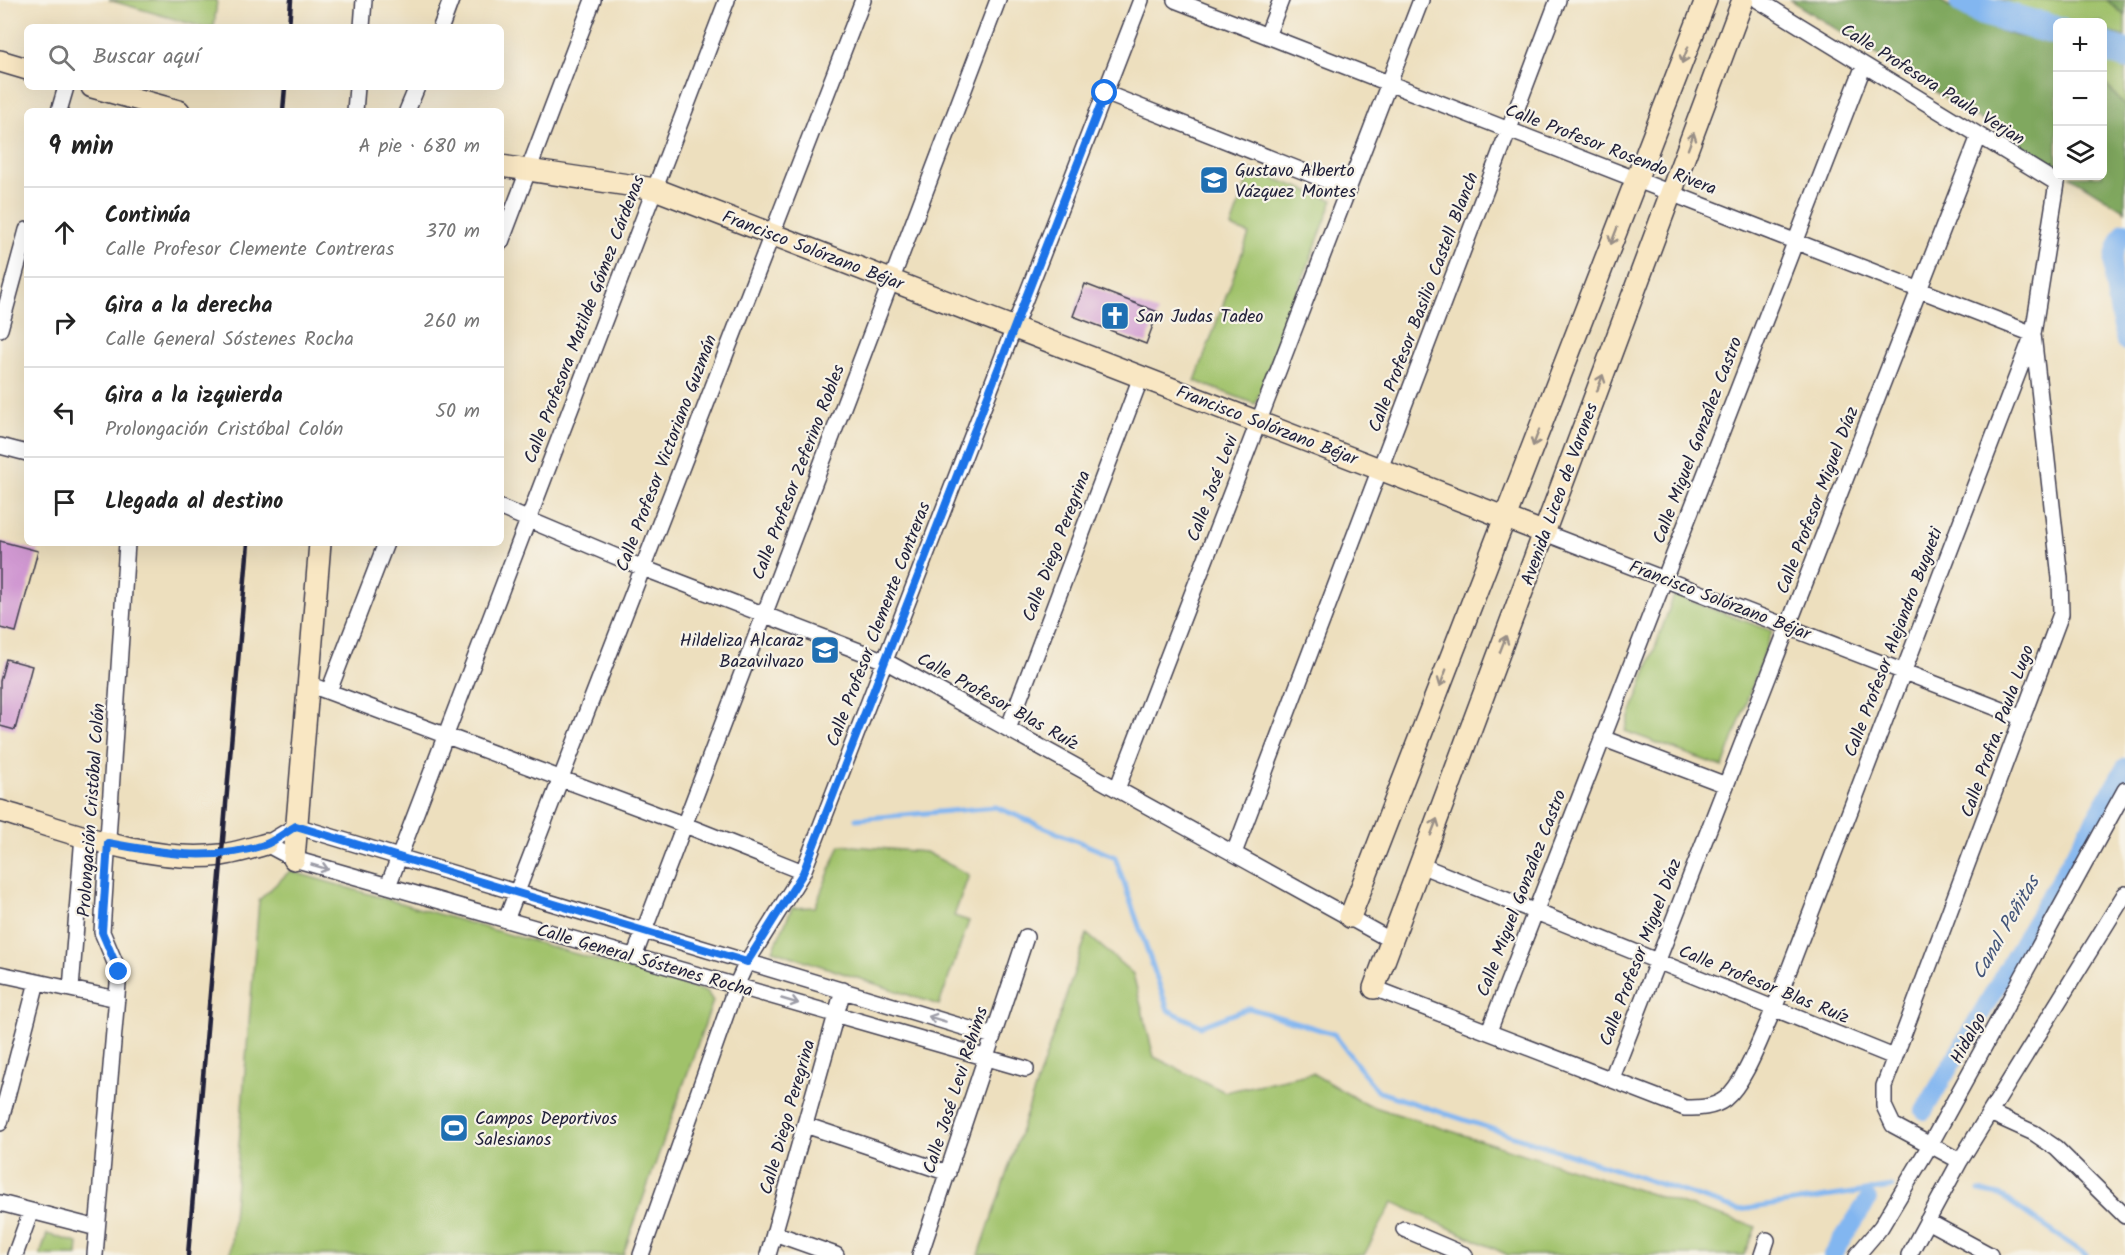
<!DOCTYPE html>
<html lang="es">
<meta charset="utf-8">
<style>
body{margin:0;font-family:Kalam,sans-serif;background:#f2f2f2;color:#222}
.controls{position:absolute;right:18px;top:18px;display:grid;overflow:hidden;border-radius:9px;box-shadow:0 6px 24px #0002}
.controls button{width:54px;height:54px;display:grid;place-items:center;padding:0;border:0;border-bottom:2px solid #e0e0e0;background:#fff;color:#222;font:30px sans-serif}
.stop{position:absolute;width:18px;height:18px;margin:-14px;border:4px solid #1a73e8;border-radius:50%;background:#fff}
.stop.end{background:#1a73e8;border-color:#fff;box-shadow:0 2px 6px #0008}
.list{margin:0;padding:0;list-style:none}
h2{display:flex;justify-content:space-between;align-items:center;height:78px;margin:0;padding:0 24px;font-size:26px}
h2 small{font-size:20px;font-weight:400;color:#767676}
.list li{display:grid;grid-template-columns:39px 1fr auto;gap:18px;align-items:center;box-sizing:border-box;height:90px;padding:0 24px;border-top:2px solid #e0e0e0}
.list b{display:block;font-size:22px;white-space:nowrap}
.list p{margin:0;font-size:20px;white-space:nowrap;color:#767676}
.list em{font-size:20px;font-style:normal;color:#767676}
.icon{flex:none;width:33px;height:33px;fill:none;stroke:currentColor;stroke-width:2;stroke-linecap:round;stroke-linejoin:round}
.map{position:relative;flex:none;width:2125px;height:1255px;overflow:hidden}
.search{position:absolute;background:#fff;box-shadow:0 6px 24px #0002;left:24px;top:24px;width:480px;height:66px;display:flex;align-items:center;gap:15px;box-sizing:border-box;padding:0 21px;border-radius:9px;color:#767676;font-size:22px}
.panel{position:absolute;background:#fff;box-shadow:0 6px 24px #0002;left:24px;top:108px;width:480px;height:438px;border-radius:9px}
.map>svg:first-child{display:block}
</style>
<div class="map">
<svg width="2125" height="1255" viewBox="0 0 2125 1255">
<rect width="100%" height="100%" fill="#f7f3e8"/>
<filter id="ink" filterUnits="userSpaceOnUse"><feTurbulence type="fractalNoise" baseFrequency=".0167" numOctaves="2"/><feDisplacementMap in="SourceGraphic" scale="12" xChannelSelector="R" yChannelSelector="G"/><feConvolveMatrix kernelMatrix="1 2 1 2 8 2 1 2 1" color-interpolation-filters="sRGB"/></filter>
<filter id="wash" filterUnits="userSpaceOnUse"><feTurbulence type="fractalNoise" baseFrequency=".008" numOctaves="4" result="noise"/><feDisplacementMap in="SourceGraphic" scale="24" xChannelSelector="R" yChannelSelector="G"/><feGaussianBlur stdDeviation="1.35" result="paint"/><feColorMatrix in="noise" values="0 0 0 0 0 0 0 0 0 0 0 0 0 0 0 0 0 1.4 0 .05"/><feComposite in="paint" operator="in"/></filter>
<g filter="url(#wash)">
<rect width="100%" height="100%" fill="#eddfbe"/>
<path fill="#a0c26b" stroke="#617253" stroke-width="1.5" d="M109 0H217L214 27H202Z
M1983 0H2107L2125 16V37L2103 31 2102 22H2069Z
M2102 60 2125 67V107L2103 80Z
M1251 170 1333 200 1255 404 1195 381 1249 234 1231 227Z
M1674 595 1772 631 1723 767 1625 731Z
M840 845 926 852 969 875 954 916 969 921 939 1005 773 950 792 908 815 907Z
M290 871 707 992 713 1001 623 1255H230L259 900Z
M1087 934 1133 974 1154 1057 1225 1092 1312 1073 1365 1104 1756 1227 1744 1255H1508L1393 1202 1364 1255H979Z
M47 1234 78 1243 77 1255H40Z"/>
<path fill="#80a85f" stroke="#51654d" stroke-width="1.5" d="M1790 0H1939C1961 14 1987 27 2012 35 2028 40 2038 33 2057 42V168Z
M2107 0H2125V16Z
M2103 80 2125 107V211L2069 176H2102Z"/>
<g fill="none" stroke-linecap="round" stroke-linejoin="round">
<path stroke="#82b6f0" stroke-width="5" d="M856 819 996 807 1115 857 1168 1010 1201 1026 1249 1008 1334 1034 1377 1091 1739 1210 1892 1187
M1979 1191 2000 1195 2086 1255"/>
<path stroke="#82b6f0" stroke-width="18" d="M2125 231C2101 262 2119 307 2125 342
M1924 1111 2125 767
M1832 1255 1868 1200"/>
<path stroke="#82b6f0" stroke-width="30" d="M1964 0 1983 11 2058 31
M2102 46 2125 54"/>
</g>
<g id="blocks">
<path fill="#d098d1" d="M1085 284 1158 312 1146 344 1073 316Z
M0 541 38 551 16 632 0 628Z
M6 659 32 666 15 730 0 726V681Z"/>
</g>
</g>
<g filter="url(#ink)">
<use href="#blocks" fill-opacity="0" stroke="#403e4f" stroke-width="1.5"/>
<g fill="none" stroke-linecap="round" stroke-linejoin="round">
<g stroke="#403e4f" stroke-width="18">
<path id="street" d="M1175 0 2033 334 2060 578 2061 614 1884 1086V1106L1893 1125 1960 1161
M362 27 364 0
M441 27 451 0
M1267 36 1281 0
M1105 93 1348 189
M59 111 66 87
M355 111 357 87
M407 111 417 87
M501 242 593 0
M0 329 27 230
M0 446 27 453
M501 508 643 568 885 661 1392 941
M1545 533 2023 718
M308 684 685 825 803 872
M329 691 386 543
M1008 729 1141 377
M1602 738 1726 785
M1117 789 1421 0
M1234 853 1558 0
M1420 865 1894 1057
M388 886 727 0
M506 920 863 0
M634 957 998 0
M0 974 117 999
M1374 988 1685 1108C1699 1108 1713 1108 1725 1099 1746 1082 1762 1033 1774 1009L2033 334 2057 183 1758 0
M71 989 83 835
M1489 1031 1864 65
M993 1036 296 826 266 844 294 859 1026 1069
M1612 1078 1979 136
M1990 1113 2034 1133 2056 1148 2125 1216
M0 1123 37 982
M805 1125 948 1173
M0 1203 97 1228
M1927 1221 1990 1255
M1404 1229 1465 1255
M774 1233 836 1255
M15 1255 31 1211
M95 1255 119 972 102 932 127 543
M641 1255 736 986 747 962 803 872 1141 0
M768 1255 843 990
M920 1255 1026 937
M1762 1255 1767 1240
M1857 1255 1881 1227 1930 1145 2125 790
M1909 1255 1960 1161 2125 894"/>
</g>
<g stroke="#403e4f" stroke-width="24">
<path id="secondary" d="M0 61 27 69
M92 87 179 111
M501 166 655 189 1545 533
M0 811C68 831 150 864 221 855 236 853 252 848 266 844
M294 859 320 543
M1350 917 1706 0
M1374 988 1743 0"/>
</g>
<use href="#street" stroke="#fff" stroke-width="15"/>
<use href="#secondary" stroke="#f9e7c3" stroke-width="21"/>
<path stroke="#22223b" stroke-width="4.5" d="M289 27 291 0
M283 111 285 87
M188 1255 248 543"/>
</g>
<defs><path id="oneway-shaft" d="M-6 0H5M1.5-3L5.5 0L1.5 3" fill="none" stroke-width="1.6" stroke-linecap="round" stroke-linejoin="round" transform="scale(1.5)"/></defs>
<g stroke="#988e86">
<use href="#oneway-shaft" transform="translate(1685 55) rotate(111)"/>
<use href="#oneway-shaft" transform="translate(1691 141) rotate(-70)"/>
<use href="#oneway-shaft" transform="translate(1614 236) rotate(111)"/>
<use href="#oneway-shaft" transform="translate(1600 383) rotate(-70)"/>
<use href="#oneway-shaft" transform="translate(1536 438) rotate(111)"/>
<use href="#oneway-shaft" transform="translate(1503 644) rotate(-69)"/>
<use href="#oneway-shaft" transform="translate(1443 678) rotate(111)"/>
<use href="#oneway-shaft" transform="translate(1434 827) rotate(-69)"/>
</g>
<g stroke="#9c9ca7">
<use href="#oneway-shaft" transform="translate(320 867) rotate(16)"/>
<use href="#oneway-shaft" transform="translate(790 1001) rotate(16)"/>
<use href="#oneway-shaft" transform="translate(937 1019) rotate(-163)"/>
</g>
</g>
<g fill="none" stroke-linecap="round" stroke-linejoin="round" filter="url(#ink)">
<path stroke="#1a73e8" stroke-width="8" d="M119 972 102 932 108 843C161 853 211 862 264 845 275 841 286 832 296 826L747 962 803 873 1105 93"/>
</g>
<defs>
<g id="school-square" transform="scale(1.5)"><rect x="-9" y="-9" width="18" height="18" rx="4" fill="#1f6fb2" stroke="#f7f3e8"/><path d="M0-5L7-2L0 1L-7-2ZM-4 1L0 2.5L4 1V4Q0 6-4 4Z" fill="#fff"/></g>
<g id="church-square" transform="scale(1.5)"><rect x="-9" y="-9" width="18" height="18" rx="4" fill="#1f6fb2" stroke="#f7f3e8"/><path d="M-1.2-6h2.4v3.5h3.3v2.4h-3.3V6h-2.4V-.1h-3.3v-2.4h3.3Z" fill="#fff"/></g>
<g id="stadium-square" transform="scale(1.5)"><rect x="-9" y="-9" width="18" height="18" rx="4" fill="#1f6fb2" stroke="#f7f3e8"/><path d="M0-5a6.5 5 0 1 0 0 10a6.5 5 0 1 0 0-10ZM-3.5-1.8h7v3.6h-7Z" fill="#fff"/></g>
</defs>
<g fill-rule="evenodd">
<use href="#school-square" x="1214" y="180"/>
<use href="#church-square" x="1115" y="316"/>
<use href="#school-square" x="825" y="650"/>
<use href="#stadium-square" x="454" y="1128"/>
</g>
<g text-anchor="middle" stroke-width="4.5" stroke-linejoin="round" paint-order="stroke">
<g font-size="18" fill="#22223b" stroke="#f7f3e8">
<text transform="translate(1933 84) rotate(32)" y="6">Calle Profesora Paula Verjan</text>
<text transform="translate(1611 149) rotate(21)" y="6">Calle Profesor Rosendo Rivera</text>
<text transform="translate(813 250) rotate(21)" y="6">Francisco Solórzano Béjar</text>
<text transform="translate(1423 302) rotate(-69)" y="6">Calle Profesor Basilio Castell Blanch</text>
<text transform="translate(584 319) rotate(-69)" y="6">Calle Profesora Matilde Gómez Cárdenas</text>
<text transform="translate(1267 425) rotate(21)" y="6">Francisco Solórzano Béjar</text>
<text transform="translate(1697 440) rotate(-69)" y="6">Calle Miguel González Castro</text>
<text transform="translate(666 453) rotate(-69)" y="6">Calle Profesor Victoriano Guzmán</text>
<text transform="translate(798 472) rotate(-69)" y="6">Calle Profesor Zeferino Robles</text>
<text transform="translate(1212 488) rotate(-69)" y="6">Calle José Levi</text>
<text transform="translate(1559 494) rotate(-70)" y="6">Avenida Liceo de Varones</text>
<text transform="translate(1817 500) rotate(-69)" y="6">Calle Profesor Miguel Díaz</text>
<text transform="translate(1056 546) rotate(-69)" y="6">Calle Diego Peregrina</text>
<text transform="translate(1720 600) rotate(21)" y="6">Francisco Solórzano Béjar</text>
<text transform="translate(878 624) rotate(-69)" y="6">Calle Profesor Clemente Contreras</text>
<text transform="translate(1893 642) rotate(-69)" y="6">Calle Profesor Alejandro Bugueti</text>
<text transform="translate(998 701) rotate(29)" y="6">Calle Profesor Blas Ruíz</text>
<text transform="translate(1997 731) rotate(-70)" y="6">Calle Profra. Paula Lugo</text>
<text transform="translate(91 810) rotate(-86)" y="6">Prolongación Cristóbal Colón</text>
<text transform="translate(1521 893) rotate(-69)" y="6">Calle Miguel González Castro</text>
<text transform="translate(1640 952) rotate(-69)" y="6">Calle Profesor Miguel Díaz</text>
<text transform="translate(645 960) rotate(16)" y="6">Calle General Sóstenes Rocha</text>
<text transform="translate(1764 984) rotate(22)" y="6">Calle Profesor Blas Ruíz</text>
<text transform="translate(1968 1038) rotate(-61)" y="6">Hidalgo</text>
<text transform="translate(955 1090) rotate(-72)" y="6">Calle José Levi Rehims</text>
<text transform="translate(787 1117) rotate(-74)" y="6">Calle Diego Peregrina</text>
</g>
<g font-size="18" fill="#22223b" stroke="#f7f3e8" text-anchor="start">
<text x="1235" y="176">Gustavo Alberto<tspan x="1235" dy="21">Vázquez Montes</tspan></text>
<text x="1136" y="322">San Judas Tadeo</text>
<text x="804" y="646" text-anchor="end">Hildeliza Alcaraz<tspan x="804" dy="21">Bazavilvazo</tspan></text>
<text x="475" y="1124">Campos Deportivos<tspan x="475" dy="21">Salesianos</tspan></text>
</g>
<g font-size="20" font-style="italic" fill="#44567a" stroke="#f7f3e8">
<text transform="translate(2005 927) rotate(-60)" y="7">Canal Peñitas</text>
</g>
</g>
</svg>
<div class="controls">
<button>+</button>
<button>−</button>
<button><svg class="icon" aria-label="layers" viewBox="0 0 24 24"><path d="M12 4l9 5-9 5-9-5zM3 14l9 5 9-5"/></svg></button>
</div>
<div class="stop" style="left:1105px;top:93px"></div>
<div class="stop end" style="left:119px;top:972px"></div>
<div class="search"><svg class="icon" aria-label="search" viewBox="0 0 24 24"><circle cx="10" cy="10" r="6"/><path d="M15 15l6 6"/></svg>Buscar aquí</div>
<section class="panel">
<h2>9 min<small>A pie · 680 m</small></h2>
<ul class="list">
<li><svg class="icon" aria-label="ahead" viewBox="0 0 24 24"><path d="M12 20V5M6 11l6-6 6 6"/></svg><div><b>Continúa</b><p>Calle Profesor Clemente Contreras</p></div><em>370 m</em></li>
<li><svg class="icon" aria-label="right" viewBox="0 0 24 24"><path d="M7 20v-9h11M14 6l5 5-5 5"/></svg><div><b>Gira a la derecha</b><p>Calle General Sóstenes Rocha</p></div><em>260 m</em></li>
<li><svg class="icon" aria-label="left" viewBox="0 0 24 24"><path d="M17 20v-9H6M10 6l-5 5 5 5"/></svg><div><b>Gira a la izquierda</b><p>Prolongación Cristóbal Colón</p></div><em>50 m</em></li>
<li><svg class="icon" aria-label="arrive" viewBox="0 0 24 24"><path d="M6 21V4h12l-3 4 3 4H6"/></svg><div><b>Llegada al destino</b></div></li>
</ul>
</section>
</div>
